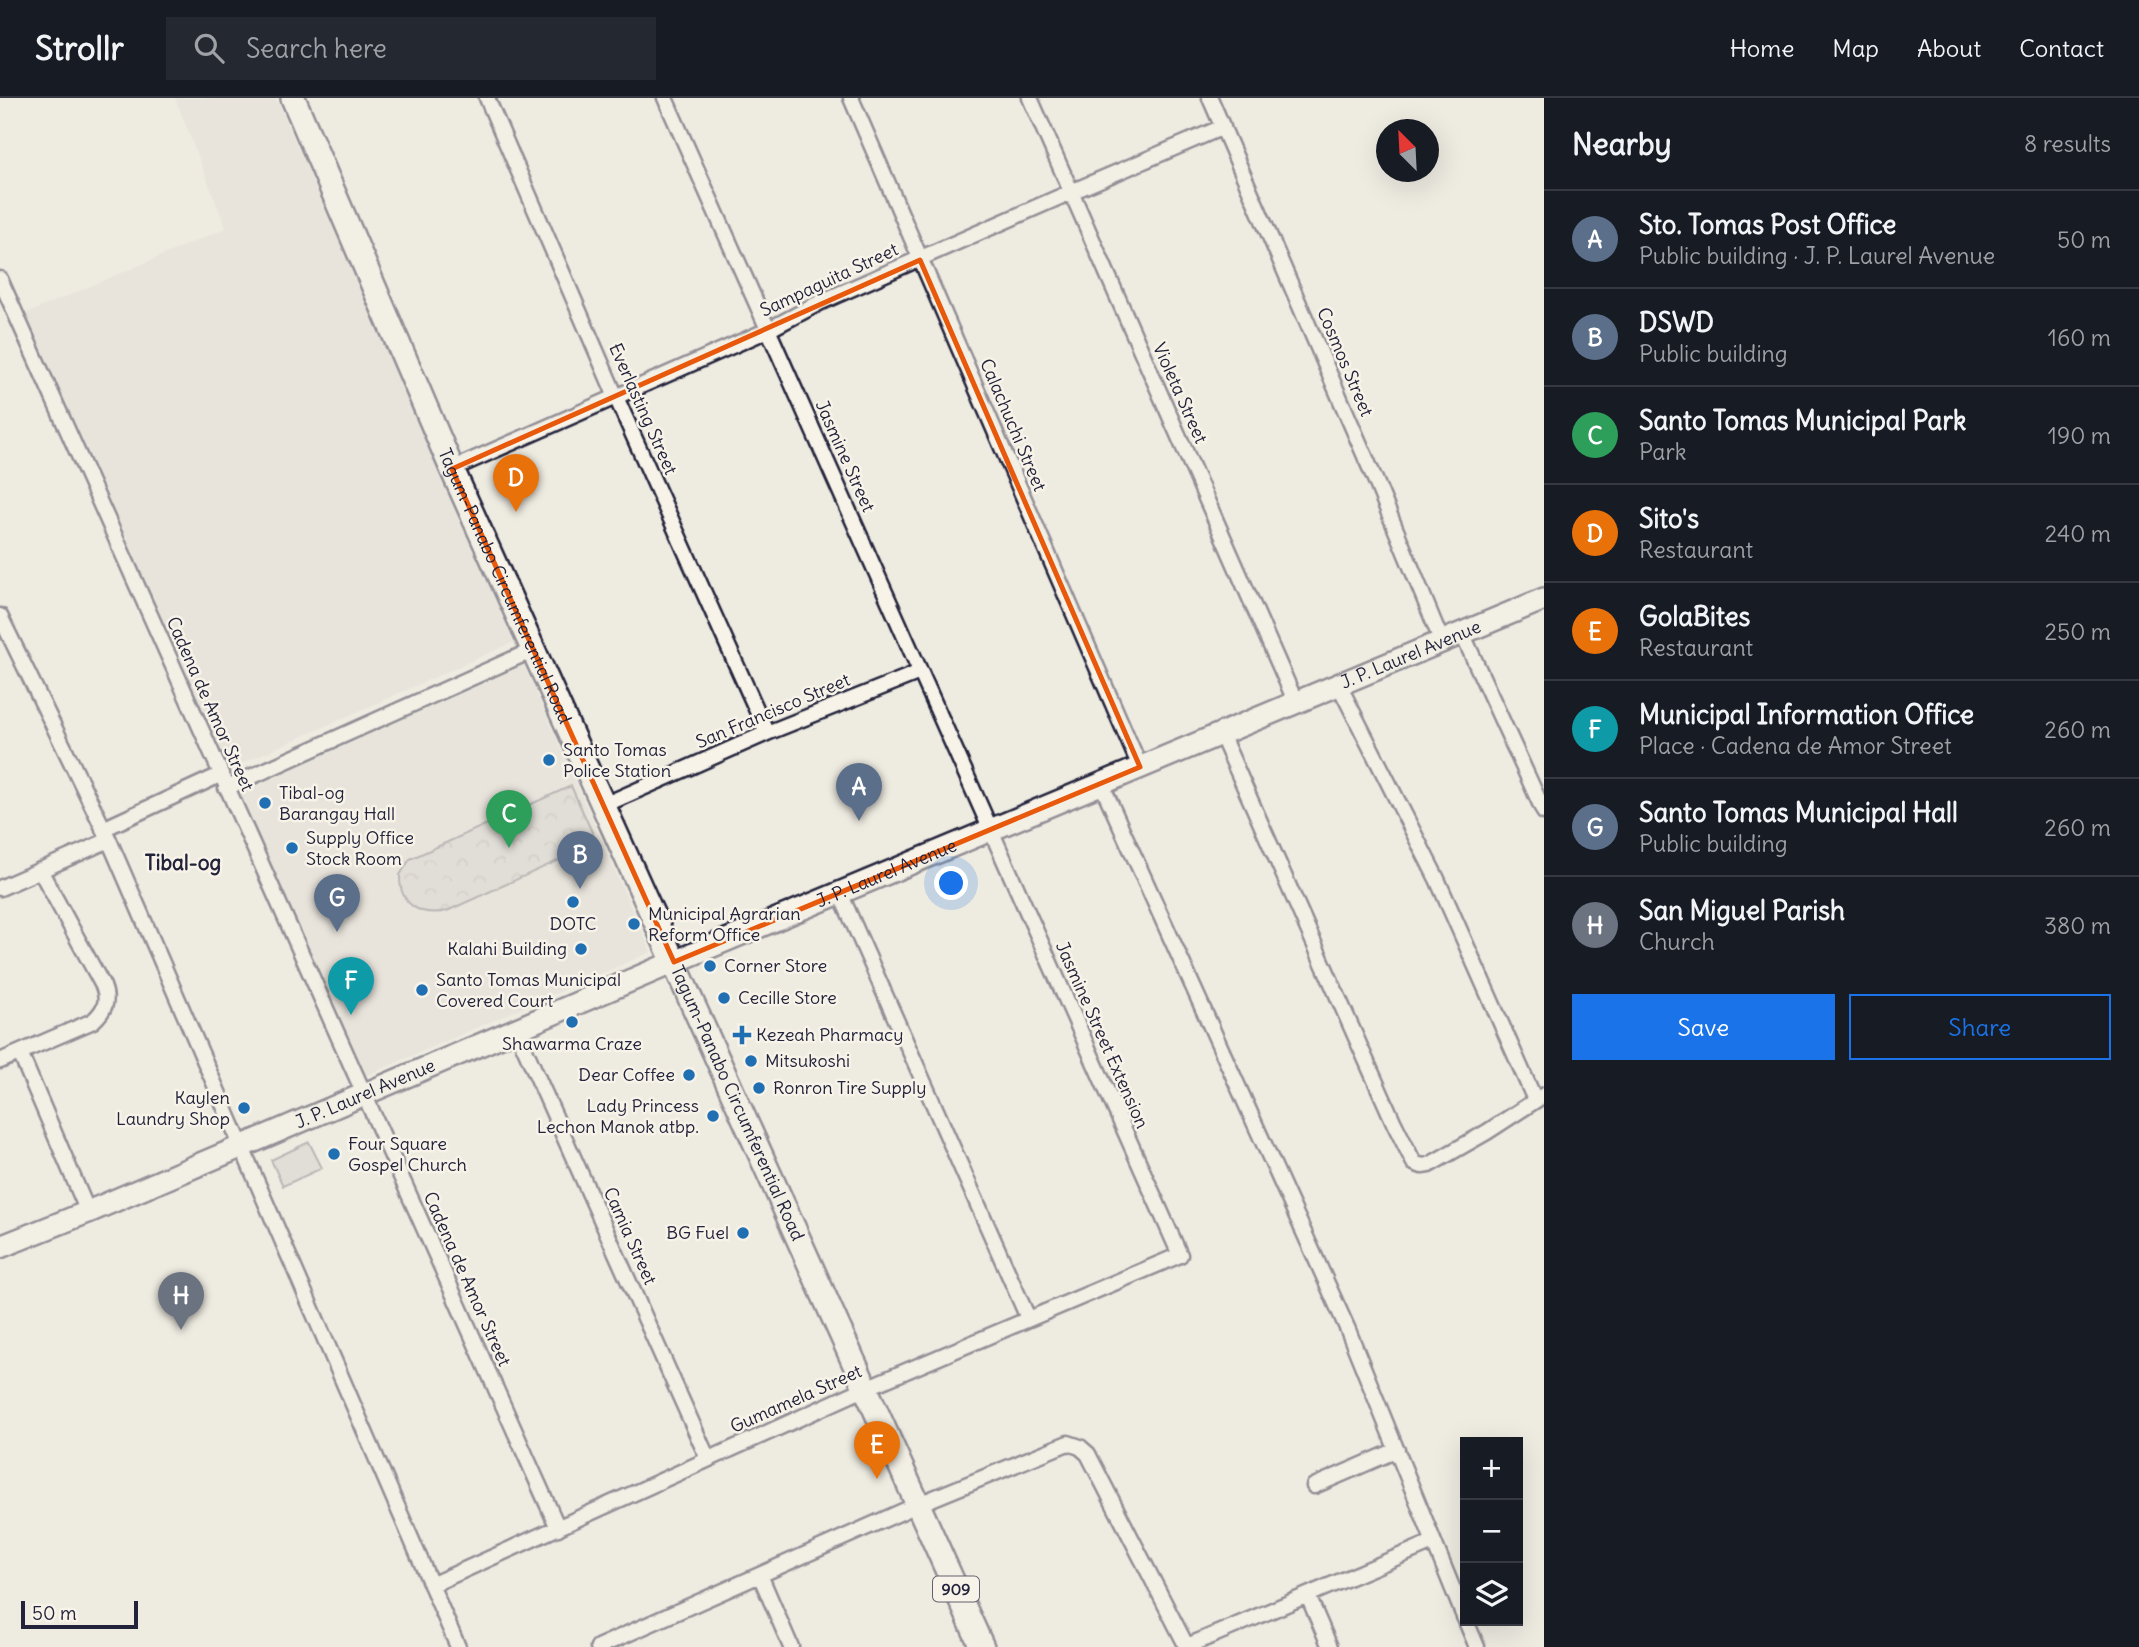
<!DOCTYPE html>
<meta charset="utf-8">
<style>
body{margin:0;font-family:Delius,sans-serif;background:#242831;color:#f1f3f6}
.controls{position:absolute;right:21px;bottom:21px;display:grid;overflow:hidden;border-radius:0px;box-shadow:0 7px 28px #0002}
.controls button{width:63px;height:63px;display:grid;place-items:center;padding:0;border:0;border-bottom:2px solid #363941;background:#171b24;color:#f1f3f6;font:35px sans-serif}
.compass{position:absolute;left:1376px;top:21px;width:63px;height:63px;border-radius:50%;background:#171b24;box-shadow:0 7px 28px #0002;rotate:336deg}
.scale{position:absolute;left:21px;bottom:18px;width:117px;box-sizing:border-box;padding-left:7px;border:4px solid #22223b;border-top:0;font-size:19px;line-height:24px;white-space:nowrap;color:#22223b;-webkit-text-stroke:5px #f7f3e8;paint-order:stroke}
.you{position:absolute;left:952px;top:786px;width:24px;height:24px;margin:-18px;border:5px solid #fff;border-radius:50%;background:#1a73e8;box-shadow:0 0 0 10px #1a73e833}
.badge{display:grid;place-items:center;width:46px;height:46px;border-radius:50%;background:#1a73e8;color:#fff;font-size:23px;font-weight:700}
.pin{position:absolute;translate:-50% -58px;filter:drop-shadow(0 2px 4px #0008)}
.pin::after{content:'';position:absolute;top:37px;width:24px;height:21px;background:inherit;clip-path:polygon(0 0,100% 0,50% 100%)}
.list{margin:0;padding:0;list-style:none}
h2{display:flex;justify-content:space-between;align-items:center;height:91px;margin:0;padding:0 28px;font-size:30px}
h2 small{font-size:23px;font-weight:400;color:#9ea1a6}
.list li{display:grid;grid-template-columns:46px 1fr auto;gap:21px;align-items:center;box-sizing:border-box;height:98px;padding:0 28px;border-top:2px solid #363941}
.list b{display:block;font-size:26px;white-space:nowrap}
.list p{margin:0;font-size:23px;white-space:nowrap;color:#9ea1a6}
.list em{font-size:23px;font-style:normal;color:#9ea1a6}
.actions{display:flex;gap:14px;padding:21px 28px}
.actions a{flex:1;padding:16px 0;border:2px solid #1a73e8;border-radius:0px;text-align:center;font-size:24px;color:#1a73e8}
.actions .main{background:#1a73e8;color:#fff}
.icon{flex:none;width:38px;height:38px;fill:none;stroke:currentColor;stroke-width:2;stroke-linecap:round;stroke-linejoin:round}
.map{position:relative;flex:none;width:1544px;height:1549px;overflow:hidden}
header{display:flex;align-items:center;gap:42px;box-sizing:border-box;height:98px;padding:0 35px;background:#171b24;border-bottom:2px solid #363941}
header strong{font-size:33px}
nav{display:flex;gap:38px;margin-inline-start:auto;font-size:24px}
.search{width:490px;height:63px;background:#242831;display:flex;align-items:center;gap:18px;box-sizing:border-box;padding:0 24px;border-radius:0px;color:#9ea1a6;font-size:26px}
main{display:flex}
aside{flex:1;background:#171b24}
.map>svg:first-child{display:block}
</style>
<header>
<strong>Strollr</strong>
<div class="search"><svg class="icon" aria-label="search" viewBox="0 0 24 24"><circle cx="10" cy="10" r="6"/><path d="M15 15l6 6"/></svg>Search here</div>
<nav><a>Home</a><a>Map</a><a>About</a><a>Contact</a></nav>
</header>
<main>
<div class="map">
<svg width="1544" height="1549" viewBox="0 0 1544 1549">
<defs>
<pattern id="park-crowns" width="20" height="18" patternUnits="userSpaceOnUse" patternTransform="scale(1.75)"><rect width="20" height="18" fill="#d1cdc9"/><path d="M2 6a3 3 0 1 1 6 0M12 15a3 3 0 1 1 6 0" fill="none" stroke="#b3b0ae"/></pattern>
</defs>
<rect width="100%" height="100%" fill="#eeebe1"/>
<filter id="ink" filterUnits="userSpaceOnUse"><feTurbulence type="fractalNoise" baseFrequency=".0143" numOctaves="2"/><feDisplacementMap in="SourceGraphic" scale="14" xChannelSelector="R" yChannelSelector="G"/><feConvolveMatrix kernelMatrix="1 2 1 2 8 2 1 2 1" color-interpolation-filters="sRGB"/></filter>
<g filter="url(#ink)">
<path fill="#dfdcd4" d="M175 0H276L516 543 227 672 23 217 226 130Z
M524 567 651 854 361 980 237 695Z"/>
<path fill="url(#park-crowns)" stroke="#7a7882" stroke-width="2" d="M571 688 597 745 447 813C419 819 399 806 400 777L410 761Z"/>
<path fill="#d1cdc9" stroke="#7a7882" stroke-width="2" d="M309 1044 322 1070 283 1088 271 1062Z"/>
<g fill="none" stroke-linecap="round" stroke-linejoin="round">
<g stroke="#22223b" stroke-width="19">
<path id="street" d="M487 0 616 299 767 635
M851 0 1140 669
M1030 0 1296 605
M1210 0 1377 386 1442 544
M0 181 558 1430
M452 371 768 232 821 204 1071 94 1223 29
M0 518 109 742 458 1549
M1462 535 1544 714
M1339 587 1437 781 1535 1002
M1221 636 1394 1025 1414 1065 1422 1068 1429 1067 1487 1034 1544 997
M1101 685 1348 1232 1465 1521
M226 690 533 552
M604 707 767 635 920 574
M103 731 220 677
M0 790 109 742
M840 795 1028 1220
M516 931 708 1361
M20 955 88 1114
M0 963 93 923C105 912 109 903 103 888L40 772
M1314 1388 1397 1352
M760 1477 791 1549
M431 1487 866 1290 1180 1157 665 0
M1308 1498 1330 1549
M1466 1523 1477 1549
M598 1549 919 1406 1068 1345 1080 1349 1088 1356 1187 1549
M1185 1549 1433 1444"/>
</g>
<g stroke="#22223b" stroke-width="26">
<g id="secondary">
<path id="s1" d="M0 1149 88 1114 674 864 1544 501"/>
</g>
</g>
<g stroke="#22223b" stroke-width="28">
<g id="primary">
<path id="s2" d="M293 0 452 371 982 1549"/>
</g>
</g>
<use href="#street" stroke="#f7f3e8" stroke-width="14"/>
<use href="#secondary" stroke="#f7f3e8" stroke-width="21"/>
<use href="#primary" stroke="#f7f3e8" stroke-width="23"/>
</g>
</g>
<path d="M0 0H1544V1549H0ZM920 162 1140 669 674 864 452 371Z" fill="#eeebe1" fill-opacity=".55" fill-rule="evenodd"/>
<path fill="none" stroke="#e8590c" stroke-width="5" stroke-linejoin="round" d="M920 162 1140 669 674 864 452 371Z"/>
<g fill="#1f6fb2" stroke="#f7f3e8" stroke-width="2.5">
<circle cx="549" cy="662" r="7"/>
<circle cx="265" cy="705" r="7"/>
<circle cx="292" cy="750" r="7"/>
<circle cx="573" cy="804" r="7"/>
<circle cx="634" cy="826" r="7"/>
<circle cx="581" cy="851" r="7"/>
<circle cx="710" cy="868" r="7"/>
<circle cx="422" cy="892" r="7"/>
<circle cx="724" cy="900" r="7"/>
<circle cx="572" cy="924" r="7"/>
<path d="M738.5 926.5h7v7h7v7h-7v7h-7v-7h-7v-7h7z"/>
<circle cx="751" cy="963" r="7"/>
<circle cx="689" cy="977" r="7"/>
<circle cx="759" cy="990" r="7"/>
<circle cx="244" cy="1010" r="7"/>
<circle cx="713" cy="1018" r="7"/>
<circle cx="334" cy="1056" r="7"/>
<circle cx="743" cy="1135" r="7"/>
</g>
<g text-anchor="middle" stroke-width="5" stroke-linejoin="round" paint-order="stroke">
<rect fill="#f7f3e8" stroke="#62616f" stroke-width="2" x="933" y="1478.5" width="46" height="25" rx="5"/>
<g font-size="16" font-weight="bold" fill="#22223b">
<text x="956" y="1497">909</text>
</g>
<g font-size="18" fill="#22223b" stroke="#f7f3e8">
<text transform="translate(829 182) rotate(-25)" y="6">Sampaguita Street</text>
<text transform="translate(1345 264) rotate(67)" y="6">Cosmos Street</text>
<text transform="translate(1180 295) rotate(66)" y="6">Violeta Street</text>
<text transform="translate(643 311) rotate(66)" y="6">Everlasting Street</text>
<text transform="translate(1013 327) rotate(67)" y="6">Calachuchi Street</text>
<text transform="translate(845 358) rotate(66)" y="6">Jasmine Street</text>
<text dy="6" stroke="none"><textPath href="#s2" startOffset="532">Tagum-Panabo Circumferential Road</textPath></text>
<text dy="6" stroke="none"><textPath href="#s1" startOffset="1530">J. P. Laurel Avenue</textPath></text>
<text transform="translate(210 606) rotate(66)" y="6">Cadena de Amor Street</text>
<text transform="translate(773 613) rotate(-23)" y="6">San Francisco Street</text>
<text dy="6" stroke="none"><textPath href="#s1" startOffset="962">J. P. Laurel Avenue</textPath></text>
<text transform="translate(1102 937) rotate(66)" y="6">Jasmine Street Extension</text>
<text dy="6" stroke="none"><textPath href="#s1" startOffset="396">J. P. Laurel Avenue</textPath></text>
<text dy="6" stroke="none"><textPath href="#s2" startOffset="1099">Tagum-Panabo Circumferential Road</textPath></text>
<text transform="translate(630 1138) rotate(66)" y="6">Camia Street</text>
<text transform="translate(467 1181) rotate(66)" y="6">Cadena de Amor Street</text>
<text transform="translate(796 1301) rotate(-24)" y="6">Gumamela Street</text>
</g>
<g font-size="18" fill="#22223b" stroke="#f7f3e8" text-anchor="start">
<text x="563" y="658">Santo Tomas<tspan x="563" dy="21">Police Station</tspan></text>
<text x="279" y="701">Tibal-og<tspan x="279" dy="21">Barangay Hall</tspan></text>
<text x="306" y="746">Supply Office<tspan x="306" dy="21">Stock Room</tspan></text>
<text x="648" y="822">Municipal Agrarian<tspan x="648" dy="21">Reform Office</tspan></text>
<text x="573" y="832" text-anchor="middle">DOTC</text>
<text x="567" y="857" text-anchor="end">Kalahi Building</text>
<text x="724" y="874">Corner Store</text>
<text x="436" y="888">Santo Tomas Municipal<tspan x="436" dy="21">Covered Court</tspan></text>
<text x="738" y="906">Cecille Store</text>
<text x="756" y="943">Kezeah Pharmacy</text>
<text x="572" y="952" text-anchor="middle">Shawarma Craze</text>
<text x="765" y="969">Mitsukoshi</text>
<text x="675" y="983" text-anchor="end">Dear Coffee</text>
<text x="773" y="996">Ronron Tire Supply</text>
<text x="230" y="1006" text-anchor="end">Kaylen<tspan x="230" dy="21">Laundry Shop</tspan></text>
<text x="699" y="1014" text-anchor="end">Lady Princess<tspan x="699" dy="21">Lechon Manok atbp.</tspan></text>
<text x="348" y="1052">Four Square<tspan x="348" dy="21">Gospel Church</tspan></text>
<text x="729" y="1141" text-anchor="end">BG Fuel</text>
</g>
<g font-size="21" font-weight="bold" fill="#22223b" stroke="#f7f3e8">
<text x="183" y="772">Tibal-og</text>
</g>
</g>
</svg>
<div class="controls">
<button>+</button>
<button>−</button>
<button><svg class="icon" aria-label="layers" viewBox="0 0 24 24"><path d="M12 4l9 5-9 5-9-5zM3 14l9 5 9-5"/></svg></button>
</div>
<svg class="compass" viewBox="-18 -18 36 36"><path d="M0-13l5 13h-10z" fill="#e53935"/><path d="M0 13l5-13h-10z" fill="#9ea1a6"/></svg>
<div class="scale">50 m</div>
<div class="you"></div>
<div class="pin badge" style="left:859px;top:723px;background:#5c6f8a">A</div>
<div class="pin badge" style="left:580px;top:791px;background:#5c6f8a">B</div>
<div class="pin badge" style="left:509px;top:750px;background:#2e9e5b">C</div>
<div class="pin badge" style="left:516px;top:414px;background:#e8710a">D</div>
<div class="pin badge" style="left:877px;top:1381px;background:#e8710a">E</div>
<div class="pin badge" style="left:351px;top:917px;background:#0f9aa8">F</div>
<div class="pin badge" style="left:337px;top:834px;background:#5c6f8a">G</div>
<div class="pin badge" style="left:181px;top:1232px;background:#6b7280">H</div>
</div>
<aside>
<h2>Nearby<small>8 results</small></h2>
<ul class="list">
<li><span class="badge" style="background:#5c6f8a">A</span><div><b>Sto. Tomas Post Office</b><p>Public building · J. P. Laurel Avenue</p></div><em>50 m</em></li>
<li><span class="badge" style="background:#5c6f8a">B</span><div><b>DSWD</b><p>Public building</p></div><em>160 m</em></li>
<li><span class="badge" style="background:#2e9e5b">C</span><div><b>Santo Tomas Municipal Park</b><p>Park</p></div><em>190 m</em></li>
<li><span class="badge" style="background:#e8710a">D</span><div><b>Sito's</b><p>Restaurant</p></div><em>240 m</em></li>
<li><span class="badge" style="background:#e8710a">E</span><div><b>GolaBites</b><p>Restaurant</p></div><em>250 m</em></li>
<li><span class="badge" style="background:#0f9aa8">F</span><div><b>Municipal Information Office</b><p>Place · Cadena de Amor Street</p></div><em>260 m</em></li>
<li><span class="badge" style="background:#5c6f8a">G</span><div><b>Santo Tomas Municipal Hall</b><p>Public building</p></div><em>260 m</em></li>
<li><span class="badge" style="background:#6b7280">H</span><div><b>San Miguel Parish</b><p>Church</p></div><em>380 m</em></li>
</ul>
<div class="actions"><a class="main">Save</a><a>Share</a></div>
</aside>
</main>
